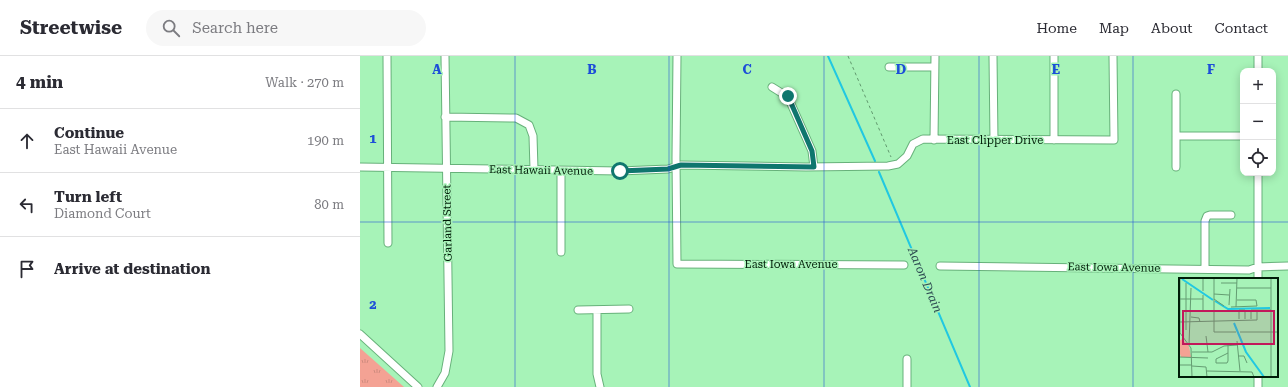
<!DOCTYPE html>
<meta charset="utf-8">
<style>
body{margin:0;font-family:"Roboto Serif",serif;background:#f7f7f7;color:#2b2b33}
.controls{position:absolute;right:12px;top:12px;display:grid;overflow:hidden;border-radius:8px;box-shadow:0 2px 10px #0003}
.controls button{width:36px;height:36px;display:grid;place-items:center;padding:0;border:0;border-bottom:1px solid #e1e1e2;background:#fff;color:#2b2b33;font:20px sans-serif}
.stop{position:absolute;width:12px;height:12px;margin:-9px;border:3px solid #0f766e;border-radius:50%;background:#fff}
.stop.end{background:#0f766e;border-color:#fff;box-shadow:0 1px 4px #0008}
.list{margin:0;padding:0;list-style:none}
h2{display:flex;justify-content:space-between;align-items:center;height:52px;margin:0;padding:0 16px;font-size:17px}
h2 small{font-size:13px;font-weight:400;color:#7c7c81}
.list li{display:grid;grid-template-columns:26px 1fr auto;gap:12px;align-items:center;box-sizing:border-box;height:64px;padding:0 16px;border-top:1px solid #e1e1e2}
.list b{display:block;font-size:15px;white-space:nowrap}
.list p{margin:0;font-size:13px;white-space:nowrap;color:#7c7c81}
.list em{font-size:13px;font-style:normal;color:#7c7c81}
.icon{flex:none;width:22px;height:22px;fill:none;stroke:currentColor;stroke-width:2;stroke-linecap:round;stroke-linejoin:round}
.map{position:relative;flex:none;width:928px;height:331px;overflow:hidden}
header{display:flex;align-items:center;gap:24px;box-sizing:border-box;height:56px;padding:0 20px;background:#fff;border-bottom:1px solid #e1e1e2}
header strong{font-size:19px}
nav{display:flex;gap:22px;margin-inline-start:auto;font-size:14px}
.search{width:280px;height:36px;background:#f7f7f7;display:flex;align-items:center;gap:10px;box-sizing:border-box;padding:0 14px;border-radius:22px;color:#7c7c81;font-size:15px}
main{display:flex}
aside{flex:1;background:#fff}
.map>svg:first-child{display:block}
</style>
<header>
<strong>Streetwise</strong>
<div class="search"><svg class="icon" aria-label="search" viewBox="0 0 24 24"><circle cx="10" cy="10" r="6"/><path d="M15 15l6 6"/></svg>Search here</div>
<nav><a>Home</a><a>Map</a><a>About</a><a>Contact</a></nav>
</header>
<main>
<aside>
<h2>4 min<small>Walk · 270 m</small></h2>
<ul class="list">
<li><svg class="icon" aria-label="ahead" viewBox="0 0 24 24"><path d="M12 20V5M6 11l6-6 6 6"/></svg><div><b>Continue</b><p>East Hawaii Avenue</p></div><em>190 m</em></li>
<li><svg class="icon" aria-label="left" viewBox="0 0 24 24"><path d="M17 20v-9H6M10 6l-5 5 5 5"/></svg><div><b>Turn left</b><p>Diamond Court</p></div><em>80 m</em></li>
<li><svg class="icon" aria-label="arrive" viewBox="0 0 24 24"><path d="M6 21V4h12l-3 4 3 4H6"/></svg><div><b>Arrive at destination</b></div></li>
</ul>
</aside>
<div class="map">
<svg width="928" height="331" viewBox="0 0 928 331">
<defs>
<pattern id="grass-tufts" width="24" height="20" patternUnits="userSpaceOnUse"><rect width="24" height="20" fill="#f4a294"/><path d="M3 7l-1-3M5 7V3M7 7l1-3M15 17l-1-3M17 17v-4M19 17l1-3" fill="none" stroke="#cf8b7e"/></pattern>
</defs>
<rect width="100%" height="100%" fill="#a7f3b8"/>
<path fill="url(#grass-tufts)" d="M0 292 44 331H0Z"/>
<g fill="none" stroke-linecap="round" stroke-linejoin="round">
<path stroke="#21c8e1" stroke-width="2" d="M468 0 515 105
M519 116 610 331"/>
<g stroke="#67b17a" stroke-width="9">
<path id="minor" d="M27 0 28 187
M317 0 316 102 317 208 544 209
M633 0 634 84
M694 0V84
M898 0V15
M529 11H574
M412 31 428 41 452 95 454 111
M816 38V111
M85 61 156 62 169 69 173 80 174 113
M816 80H883
M574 84 575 0
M0 111 260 115 308 113 321 109 446 111 528 110 538 108 547 100 553 88 563 83 754 84 753 0
M898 117V223
M201 196V115
M580 210 889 214 898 211 928 210
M845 213V165L847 160 850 159H871
M218 254 269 253
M237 254V318L240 331
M0 278 58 331
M547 303V331
M898 320V331
M77 331 85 317 89 295 85 0"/>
</g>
<path stroke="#61996e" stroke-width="1" stroke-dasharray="3 3" stroke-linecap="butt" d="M488 0 531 101"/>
<use href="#minor" stroke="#fff" stroke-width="7"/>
</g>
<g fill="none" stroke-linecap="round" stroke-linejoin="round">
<path stroke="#0f766e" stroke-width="5" d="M260 115 308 113 321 109 454 111 452 95 428 40"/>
</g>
<path fill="none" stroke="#1d4ed8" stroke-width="1" stroke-opacity="0.55" d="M155 0V331M309 0V331M464 0V331M619 0V331M773 0V331M0 166H928"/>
<g text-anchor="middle" stroke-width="3" stroke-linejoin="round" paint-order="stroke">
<g font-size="11" fill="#001d08" stroke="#a7f3b8">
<text x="635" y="88">East Clipper Drive</text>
<text transform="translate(181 114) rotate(1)" y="4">East Hawaii Avenue</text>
<text transform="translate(87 167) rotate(-91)" y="4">Garland Street</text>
<text x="431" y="212">East Iowa Avenue</text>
<text transform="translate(754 211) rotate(1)" y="4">East Iowa Avenue</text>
</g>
<g font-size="12" font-style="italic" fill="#2e4d52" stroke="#a7f3b8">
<text transform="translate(565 224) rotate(67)" y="4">Aaron Drain</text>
</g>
</g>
<g transform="translate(819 222)">
<rect width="99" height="99" fill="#a7f3b8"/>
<path d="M3 61 10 68 12 79H2L1 76 0 79V63Z" fill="#f4a294"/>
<path fill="none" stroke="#21c8e1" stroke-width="2" d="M3 1 34 22M36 23 49 31 91 30M55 45 67 74 85 99"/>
<path fill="none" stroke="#649d72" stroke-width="1" d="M1 0V55L12 70 13 99M24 0V13M35 0V54H57M92 0V99M7 5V52M42 5H58M58 10H92M35 16 50 17M1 21H24M35 21 45 28M50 27 51 11M52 29 78 28 77 22H58M57 29 58 0M12 33H35M24 33V17M12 39 20 40 21 44M60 41V32H66V41M72 41V32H92M1 44 78 42V32M61 54H99M27 58 29 74M58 63 61 93M10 67 12 10M49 67V83L48 85H37V81L49 75M13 74H33L45 68 58 67M59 78H65L68 85M0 79 29 80M0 87H13M13 88 27 89 28 99M28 93 73 94 75 99"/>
<path fill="#c2185b" fill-opacity="0.15" stroke="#c2185b" stroke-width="2" d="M4 33H95V66H4Z"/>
<rect width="99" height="99" fill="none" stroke="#001d08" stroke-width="2"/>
</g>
<g font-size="13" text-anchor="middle" font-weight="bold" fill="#1d4ed8" stroke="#a7f3b8" stroke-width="3" stroke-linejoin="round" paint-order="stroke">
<text x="77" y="18">A</text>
<text x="232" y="18">B</text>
<text x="387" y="18">C</text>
<text x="541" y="18">D</text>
<text x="696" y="18">E</text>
<text x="851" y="18">F</text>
<text x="13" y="87">1</text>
<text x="13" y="253">2</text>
</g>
</svg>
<div class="controls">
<button>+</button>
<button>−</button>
<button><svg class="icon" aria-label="locate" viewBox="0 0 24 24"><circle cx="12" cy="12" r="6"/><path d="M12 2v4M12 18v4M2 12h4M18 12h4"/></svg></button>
</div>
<div class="stop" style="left:260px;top:115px"></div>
<div class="stop end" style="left:428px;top:40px"></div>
</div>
</main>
